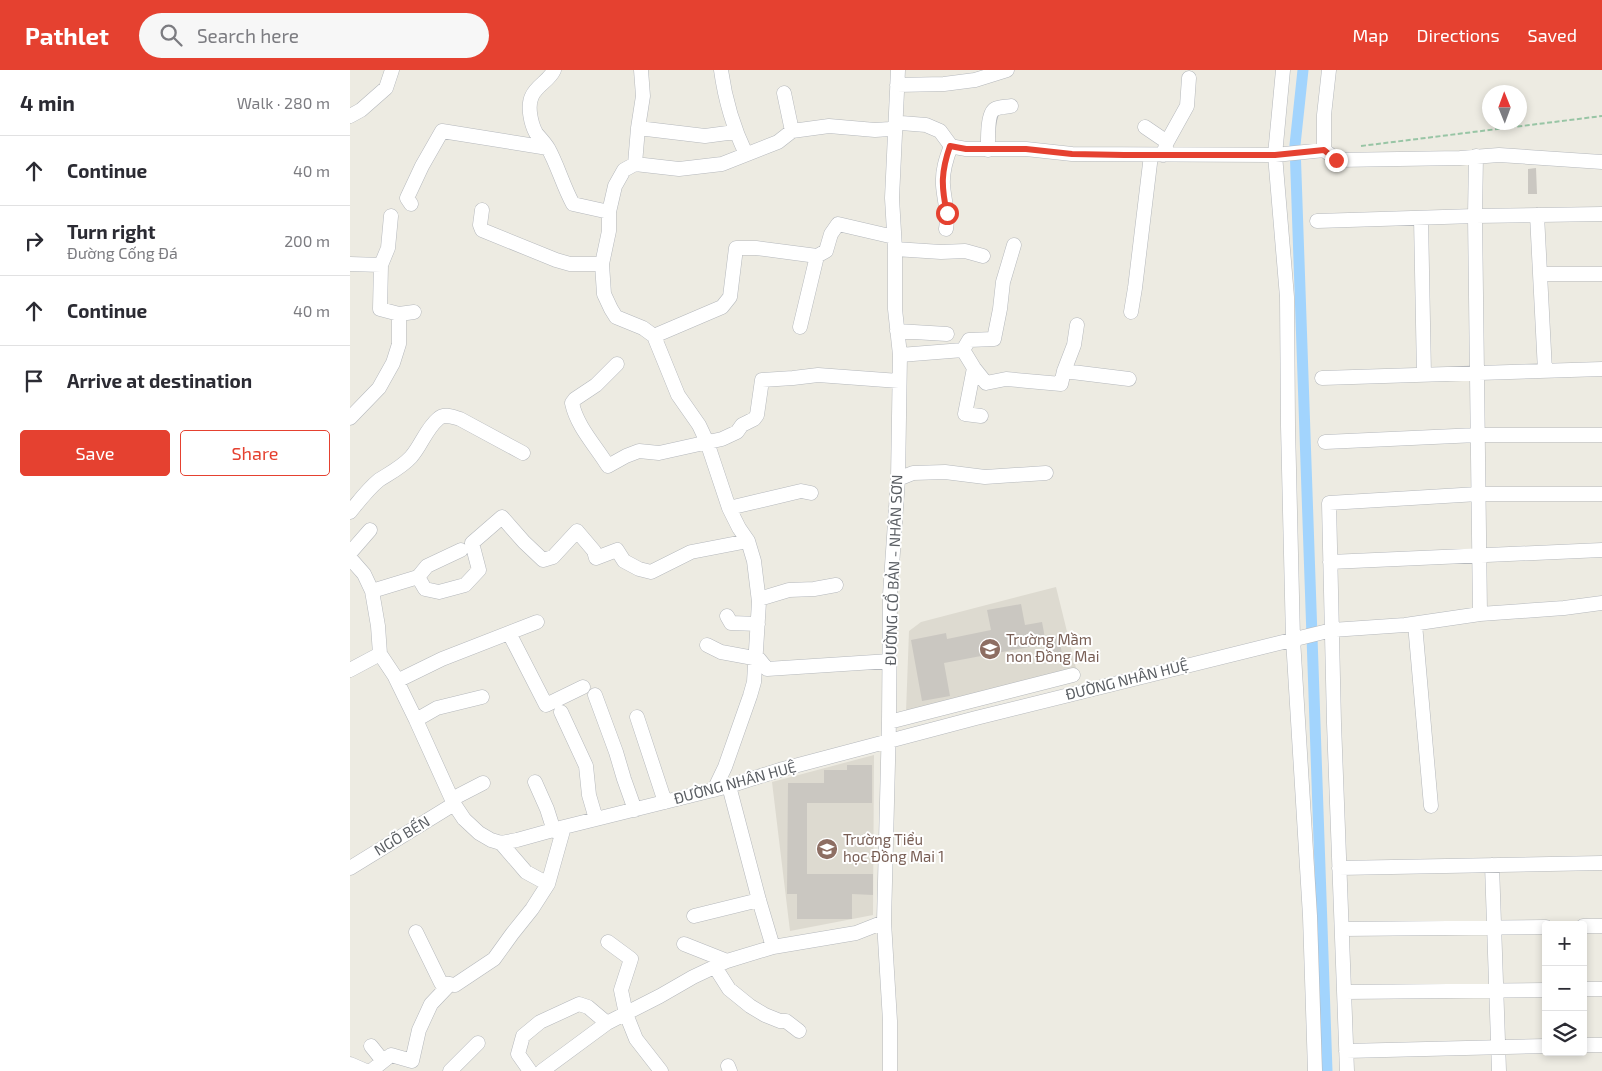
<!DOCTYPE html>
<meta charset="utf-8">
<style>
body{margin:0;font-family:"Exo 2",sans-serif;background:#f7f7f7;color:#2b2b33}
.controls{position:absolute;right:15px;bottom:15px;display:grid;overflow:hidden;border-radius:5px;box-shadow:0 2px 8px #0003}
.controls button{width:45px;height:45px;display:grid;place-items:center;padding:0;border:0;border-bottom:1px solid #e1e1e2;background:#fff;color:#2b2b33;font:25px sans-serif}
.compass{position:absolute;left:1132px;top:15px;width:45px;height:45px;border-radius:50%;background:#fff;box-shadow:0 2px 8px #0003;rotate:359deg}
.stop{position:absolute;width:15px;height:15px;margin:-11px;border:4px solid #e54130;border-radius:50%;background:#fff}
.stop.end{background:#e54130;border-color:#fff;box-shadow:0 1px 5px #0008}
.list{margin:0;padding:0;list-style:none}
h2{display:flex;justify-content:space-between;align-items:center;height:65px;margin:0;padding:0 20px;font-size:21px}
h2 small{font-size:16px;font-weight:400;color:#7c7c81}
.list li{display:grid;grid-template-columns:32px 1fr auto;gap:15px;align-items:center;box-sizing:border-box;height:70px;padding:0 20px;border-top:1px solid #e1e1e2}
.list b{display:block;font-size:19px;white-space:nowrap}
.list p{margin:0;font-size:16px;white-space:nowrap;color:#7c7c81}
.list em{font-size:16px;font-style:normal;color:#7c7c81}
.actions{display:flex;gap:10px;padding:15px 20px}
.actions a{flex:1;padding:11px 0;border:1px solid #e54130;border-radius:5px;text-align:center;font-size:18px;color:#e54130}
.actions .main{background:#e54130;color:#fff}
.icon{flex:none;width:28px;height:28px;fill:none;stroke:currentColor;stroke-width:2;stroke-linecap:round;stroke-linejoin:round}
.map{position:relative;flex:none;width:1252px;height:1001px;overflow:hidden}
header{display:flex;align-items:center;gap:30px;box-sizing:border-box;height:70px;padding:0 25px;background:#e54130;color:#fff}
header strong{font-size:24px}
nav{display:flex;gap:28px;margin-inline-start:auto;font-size:18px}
.search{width:350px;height:45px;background:#f7f7f7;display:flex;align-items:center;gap:12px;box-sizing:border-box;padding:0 18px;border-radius:28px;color:#7c7c81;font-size:19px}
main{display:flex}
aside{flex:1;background:#fff}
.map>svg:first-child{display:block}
</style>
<header>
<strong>Pathlet</strong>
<div class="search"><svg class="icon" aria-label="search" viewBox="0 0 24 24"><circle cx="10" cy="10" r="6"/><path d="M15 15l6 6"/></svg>Search here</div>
<nav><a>Map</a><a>Directions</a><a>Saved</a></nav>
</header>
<main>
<aside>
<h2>4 min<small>Walk · 280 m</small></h2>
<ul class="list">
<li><svg class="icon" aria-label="ahead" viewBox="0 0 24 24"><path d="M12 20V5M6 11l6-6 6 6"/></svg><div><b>Continue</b></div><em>40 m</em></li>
<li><svg class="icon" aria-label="right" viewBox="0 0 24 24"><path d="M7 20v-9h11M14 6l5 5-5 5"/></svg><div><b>Turn right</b><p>Đường Cống Đá</p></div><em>200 m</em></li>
<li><svg class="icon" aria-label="ahead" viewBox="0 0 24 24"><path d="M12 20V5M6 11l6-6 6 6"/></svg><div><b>Continue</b></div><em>40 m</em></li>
<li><svg class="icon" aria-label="arrive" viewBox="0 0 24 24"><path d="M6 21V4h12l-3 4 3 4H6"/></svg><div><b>Arrive at destination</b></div></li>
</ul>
<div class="actions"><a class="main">Save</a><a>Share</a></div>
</aside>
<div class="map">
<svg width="1252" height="1001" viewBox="0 0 1252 1001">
<rect width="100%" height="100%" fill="#edebe2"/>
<path fill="#dddad0" d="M706 517 726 598 556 642 559 561 571 552Z
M524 685 523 845 440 861 422 712Z"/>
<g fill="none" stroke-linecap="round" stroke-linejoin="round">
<path stroke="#a2d4fd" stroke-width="11" d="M953 0 945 75 977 1001"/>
</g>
<path fill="#cac7c1" d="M1186 98 1187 124H1178V99Z
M671 534 675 555 692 552 695 568 709 566 713 590 699 592 695 574 594 593 600 626 572 631 561 570 596 563 597 569 641 560 637 540Z
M497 695H522V733H457V804H523V825L502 824V849H447V824H437L438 713H474V700H497Z"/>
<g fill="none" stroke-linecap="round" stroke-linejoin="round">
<g stroke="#b5b8bc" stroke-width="15">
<path id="minor" d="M204 0C199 11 187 15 182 26 177 36 181 54 186 63 190 68 195 73 198 78 208 96 213 116 223 134L259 142V161L252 194 254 224 261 239 266 247 293 258 304 266 328 325 349 355 357 372 379 438 389 458 398 471 404 491 409 532 404 612 400 626 375 697 364 720
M371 0C375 29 383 57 396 84
M933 0 925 85 937 227 938 356 943 569 960 846 965 1001
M547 15 594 14 625 10 657 0
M434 23 442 61
M0 46 11 40 36 18 42 0
M795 57 817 72
M288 58 355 66 385 62
M638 80C638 71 637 43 645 39 649 37 656 37 661 36
M974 80V45L979 0
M813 85 817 72 837 36 839 8
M1126 86 1125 146 1130 544
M285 94 288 58 293 26 291 0
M61 134 57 128 72 96 92 61 198 78
M132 140 130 155 132 160 206 190 220 194H252
M259 142 265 116 274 100 285 94 329 99 372 94 428 72 442 61 479 56 525 60 540 59 551 53 576 55 590 61 601 76 605 77 616 79H676L722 84 925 85 974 80 987 90 1110 88 1149 85 1252 92
M1187 145 1195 301
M1071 148 1074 305
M967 151 1125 146 1252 144
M596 159C599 144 594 130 593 115 592 101 596 89 601 76
M545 179 591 182 615 181 633 186
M0 194 31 195 30 239 49 244 64 242
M31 195 38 178 41 146
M1190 204H1252
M781 242 785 218 801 85
M450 257 467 186 476 181 481 164 488 154 544 167
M547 261 597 264
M304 266 372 237 380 227 386 178H406L467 186
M613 280 624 298 636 313 656 309 711 314 714 301 724 275 727 255
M613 280 619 270 644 269 650 239 653 212 664 175
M550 285 613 280
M267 294 246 315 225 329 222 333C227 357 246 376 258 396L276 386 289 381 309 383 372 369 387 362 392 355 404 349 407 345 412 310 443 308 468 305 549 311
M624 298 615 344 631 346
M714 301 779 309
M972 308 1252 299
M0 348 29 318 43 293 49 274V244
M975 372 1127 365H1252
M548 409 563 403 595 402 635 407 696 403
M379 438 451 421 461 423
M0 442C9 431 18 419 29 410 40 403 52 397 61 387 71 376 76 359 88 349 94 343 103 347 110 349L173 383
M0 483 20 460
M0 488 14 504 22 521 28 556 30 584 44 605 66 650 104 734 114 749 129 763 141 770 151 773 167 770 214 757 379 716 433 699 626 648 982 560 1055 555 1130 544 1214 538 1252 533
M980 492 1252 480
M68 507 75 519 89 522 115 515 129 500 122 473 152 447 174 472 193 490 203 487 227 461 244 481 246 488 267 480 274 491 289 499 301 502 341 482 398 471
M68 507 77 496 111 480
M22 521 68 507
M409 529 439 520 464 519 486 515
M377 546 381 553 408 554
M1065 554 1081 736
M159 563 196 635 233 617
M357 575 371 582 409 589 417 599 540 591
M0 600 30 584
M47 611 92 589 187 552
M245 625 266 682 274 709 285 740
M211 642 236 696 239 725 246 749
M287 647 315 732
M66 650 87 638 132 627
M539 652 723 605
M185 712 197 739 204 761
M379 716 409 830 423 877
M102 729 133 713
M151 773 176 802 198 814
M1142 795 1149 1001
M0 798 104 734
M989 798 1252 793
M344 846 409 830
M1233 856H1252
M992 859 1196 857
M66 862 91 913 105 915 144 889 162 864 182 839 198 814 214 757
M258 872 281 889 271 920 276 944 286 969 311 1001
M334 874 377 891
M365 897 379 919 400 936 415 945 430 951H436L449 961
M1233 919H1252
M994 922 1196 920
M1233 975H1252
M21 976 33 991
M996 981 1196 976
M0 994 16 1001
M378 996 380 1001
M21 1001 41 985 62 991 69 960 81 934 100 914
M100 1001 128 973
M180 1001 168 984 173 966 190 952 229 934 238 937 257 953
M192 1001 257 953 310 926 343 907 377 891 423 877 506 863 534 852
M540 1001V951L534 852 539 652 540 525 548 409 550 285 545 239V179L542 128 548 0
M997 1001 984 653 979 433 1128 424H1252"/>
</g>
<path stroke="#98c5a5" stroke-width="2" stroke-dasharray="5 2.5" stroke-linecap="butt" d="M1011 76 1252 46"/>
<use href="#minor" stroke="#fff" stroke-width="14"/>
</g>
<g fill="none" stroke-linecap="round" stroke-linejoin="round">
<path stroke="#e54130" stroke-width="6" d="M597 143C591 116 591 102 600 76L616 79H676L722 84 774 85H925L974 80 986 90"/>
</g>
<defs>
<g id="school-disc" transform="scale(1.125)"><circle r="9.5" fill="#8d6e63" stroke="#fff"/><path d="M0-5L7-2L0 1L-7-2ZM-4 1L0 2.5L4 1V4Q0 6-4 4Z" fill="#fff"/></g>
</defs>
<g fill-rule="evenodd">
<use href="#school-disc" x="640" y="579"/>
<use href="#school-disc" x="477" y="779"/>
</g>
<g text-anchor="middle" stroke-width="4" stroke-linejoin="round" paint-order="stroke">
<g font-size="15" fill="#5a5e63" stroke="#fff">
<text transform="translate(544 500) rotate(-88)" y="5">ĐƯỜNG CỔ BẢN - NHÂN SƠN</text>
<text transform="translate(777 610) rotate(-14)" y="5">ĐƯỜNG NHÂN HUỆ</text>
<text transform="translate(385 713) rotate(-15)" y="5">ĐƯỜNG NHÂN HUỆ</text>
<text transform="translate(52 766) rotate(-31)" y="5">NGÕ BẾN</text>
</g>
<g font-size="15" fill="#785e54" stroke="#fff" text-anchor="start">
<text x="656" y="575">Trường Mầm<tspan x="656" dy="17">non Đồng Mai</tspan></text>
<text x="493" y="775">Trường Tiểu<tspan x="493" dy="17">học Đồng Mai 1</tspan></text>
</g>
</g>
</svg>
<div class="controls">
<button>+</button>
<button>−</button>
<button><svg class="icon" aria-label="layers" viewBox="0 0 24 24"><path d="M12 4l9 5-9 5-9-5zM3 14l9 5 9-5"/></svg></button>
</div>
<svg class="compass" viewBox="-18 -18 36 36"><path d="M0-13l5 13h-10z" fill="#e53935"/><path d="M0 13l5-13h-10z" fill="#7c7c81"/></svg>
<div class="stop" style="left:597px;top:143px"></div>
<div class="stop end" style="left:986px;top:90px"></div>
</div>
</main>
